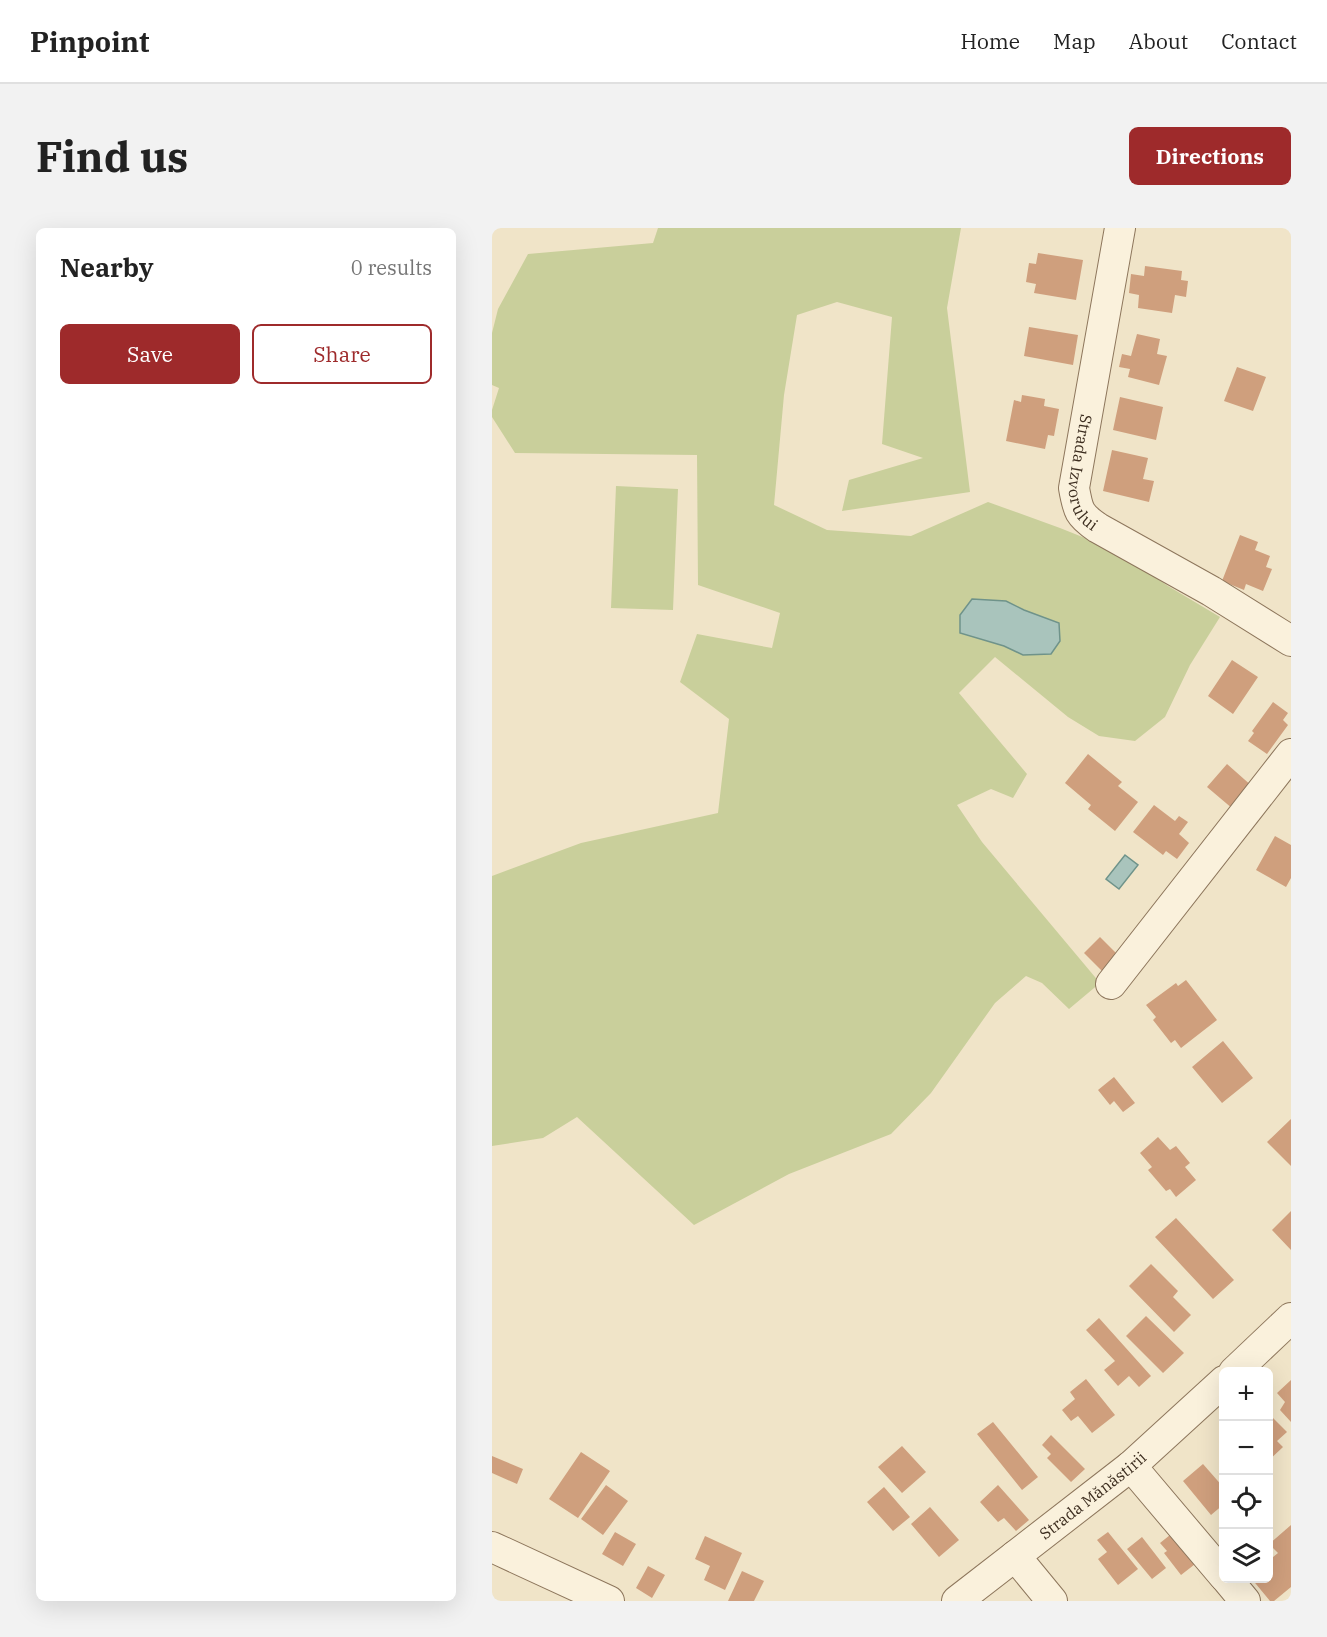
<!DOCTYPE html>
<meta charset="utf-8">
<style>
body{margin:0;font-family:"IBM Plex Serif",serif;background:#f2f2f2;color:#222}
.controls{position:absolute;right:18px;bottom:18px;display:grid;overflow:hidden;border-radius:9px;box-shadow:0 6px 24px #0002}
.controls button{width:54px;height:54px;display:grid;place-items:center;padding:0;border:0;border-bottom:2px solid #e0e0e0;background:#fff;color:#222;font:30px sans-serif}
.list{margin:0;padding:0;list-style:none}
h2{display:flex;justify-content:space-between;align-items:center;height:78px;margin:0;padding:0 24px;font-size:26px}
h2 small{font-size:20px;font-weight:400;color:#767676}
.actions{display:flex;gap:12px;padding:18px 24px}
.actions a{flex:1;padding:14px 0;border:2px solid #9e2a2b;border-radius:9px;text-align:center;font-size:21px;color:#9e2a2b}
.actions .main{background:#9e2a2b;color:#fff}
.icon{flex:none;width:33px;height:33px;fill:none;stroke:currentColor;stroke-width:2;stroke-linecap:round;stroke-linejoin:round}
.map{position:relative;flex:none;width:799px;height:1373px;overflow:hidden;border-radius:9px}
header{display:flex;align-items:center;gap:36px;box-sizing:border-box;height:84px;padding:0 30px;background:#fff;border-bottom:2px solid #e0e0e0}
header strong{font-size:28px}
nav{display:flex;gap:33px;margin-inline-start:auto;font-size:21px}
.intro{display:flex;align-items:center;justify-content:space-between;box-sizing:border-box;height:144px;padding:0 36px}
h1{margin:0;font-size:42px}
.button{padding:15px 27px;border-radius:9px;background:#9e2a2b;color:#fff;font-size:21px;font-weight:700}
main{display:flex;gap:36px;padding:0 36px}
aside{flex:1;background:#fff;border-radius:9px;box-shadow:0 6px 24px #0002}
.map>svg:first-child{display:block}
</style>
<header>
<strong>Pinpoint</strong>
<nav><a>Home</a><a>Map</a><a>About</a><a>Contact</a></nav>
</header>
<div class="intro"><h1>Find us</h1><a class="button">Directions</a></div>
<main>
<aside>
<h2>Nearby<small>0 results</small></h2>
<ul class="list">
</ul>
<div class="actions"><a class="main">Save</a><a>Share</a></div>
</aside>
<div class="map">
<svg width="799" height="1373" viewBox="0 0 799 1373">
<rect width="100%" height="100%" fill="#f0e4c8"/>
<path fill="#c9cf9b" d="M166 0H469L455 80 478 264 350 283 357 252 431 230 390 216 400 89 345 74 305 87 292 167 282 277 335 302 419 308 496 274 568 300 623 322 676 358 728 389 698 437 673 489 643 513 607 508 576 489 503 429 467 465 535 546 521 570 499 561 465 577 490 614 608 755 577 781 550 755 534 748 503 775 439 865 399 906 297 946 202 997 85 889 51 910 0 918V648L89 615 226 585 237 491 188 454 205 406 280 420 288 385 206 357 205 227 23 225 0 189V182L7 160 0 157V105L6 81 36 26 161 15Z
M124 258 186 261 181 382 119 380Z"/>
<path fill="#a9c4bc" stroke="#6f938a" stroke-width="1.5" d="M480 371 514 373 532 382 567 395 568 413 559 426 531 427 512 418 468 405V387Z
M633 627 646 637 627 661 614 651Z"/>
<path fill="#cf9f7d" d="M546 25 591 32 584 72 542 65 544 56 534 54 537 35 544 36Z
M653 38 690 43 689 52 696 53 694 69 683 67 680 85 646 80 647 67 637 65 639 46 652 48Z
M537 99 586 107 581 137 532 128Z
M645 106 668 111 665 126 675 128 667 157 636 149 638 141 627 139 630 126 639 128Z
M745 139 774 149 761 183 732 173Z
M530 167 553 171 552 178 567 181 562 208 556 207 553 221 514 213 522 172 529 174Z
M628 169 671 179 664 212 621 202Z
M620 222 656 230 651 251 662 253 657 274 611 263Z
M748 307 766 314 763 322 778 328 774 339 780 341 771 363 754 356 752 362 730 353Z
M740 432 766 449 741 486 716 468Z
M781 474 796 485 791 492 796 497 775 526 756 513 762 505 760 503Z
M596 526 630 554 626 558 646 574 623 603 596 581 599 577 573 555Z
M735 536 761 559 741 581 715 559Z
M662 577 683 593 687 588 696 594 687 606 697 615 685 631 674 623 671 627 641 604Z
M783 608 799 617V650L794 659 764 642Z
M608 709 626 727 610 743 592 725Z
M694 752 725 792 689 820 683 812 679 815 661 792 664 789 654 777 684 755 686 758Z
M731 813 761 850 730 875 700 839Z
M622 849 643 875 631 884 622 873 618 877 606 862Z
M799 891V938L775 914Z
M666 909 678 922 684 918 698 935 693 939 704 952 684 969 678 961 674 963 656 942 660 939 648 925Z
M799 983V1022L780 1002Z
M684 990 742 1052 721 1071 663 1009Z
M659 1036 686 1063 681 1069 699 1087 682 1104 637 1058Z
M654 1088 692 1125 671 1145 634 1108Z
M607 1090 659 1148 647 1159 637 1148 626 1158 612 1142 623 1133 594 1102Z
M594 1151 623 1187 600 1205 586 1188 579 1193 570 1182 583 1171 578 1164Z
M799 1152V1194L788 1182 793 1174 785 1165Z
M776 1185 795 1204 785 1213 791 1219 776 1233Z
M501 1194 546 1249 530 1262 485 1206Z
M559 1207 593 1241 579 1254 555 1230 559 1226 550 1217Z
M410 1218 434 1244 410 1265 386 1239Z
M89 1224 118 1243 86 1290 57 1271Z
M0 1228 31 1241 25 1256 0 1245Z
M711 1236 732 1260V1276L719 1287 691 1253Z
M114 1257 136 1273 111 1307 89 1291Z
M506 1257 537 1292 524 1303 512 1290 506 1294 488 1274Z
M392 1259 418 1289 401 1303 375 1274Z
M438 1279 467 1312 447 1329 419 1296Z
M799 1297V1359L782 1373H778L759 1350H776V1333L786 1325 777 1316Z
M683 1303 707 1333 689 1347 672 1325 675 1323 668 1315Z
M123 1304 144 1316 131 1338 110 1326Z
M616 1304 646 1341 626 1357 606 1331 615 1324 605 1312Z
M213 1308 250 1325 233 1362 212 1352 218 1338 203 1331Z
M650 1309 674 1340 660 1351 635 1321Z
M156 1338 173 1347 160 1370 144 1360Z
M250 1343 272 1353 262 1373H236Z"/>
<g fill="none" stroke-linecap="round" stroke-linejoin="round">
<g stroke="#8d765c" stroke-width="32">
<g id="minor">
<path id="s1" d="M628 0 582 260C586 283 587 287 606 300L719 363 799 413"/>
<path d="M619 756 799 526"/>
<path d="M742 1144 799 1090"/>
<path d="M639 1238 732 1348"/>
<path d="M0 1319 117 1373"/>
<path d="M523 1328 560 1373"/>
<path d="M734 1350 753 1373"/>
<path id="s2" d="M465 1373 639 1238 732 1153"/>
</g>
</g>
<use href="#minor" stroke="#faf1dc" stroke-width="30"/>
</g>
<g text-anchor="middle" stroke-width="4.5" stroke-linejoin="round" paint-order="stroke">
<g font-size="16" fill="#3d2e20" stroke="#f7eed8">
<text dy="6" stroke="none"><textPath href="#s1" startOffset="250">Strada Izvorului</textPath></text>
<text dy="6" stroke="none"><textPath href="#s2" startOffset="172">Strada Mănăstirii</textPath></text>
</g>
</g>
</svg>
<div class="controls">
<button>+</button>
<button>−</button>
<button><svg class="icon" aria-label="locate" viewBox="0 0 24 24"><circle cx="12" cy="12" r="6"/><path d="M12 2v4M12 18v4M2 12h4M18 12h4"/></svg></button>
<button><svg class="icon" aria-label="layers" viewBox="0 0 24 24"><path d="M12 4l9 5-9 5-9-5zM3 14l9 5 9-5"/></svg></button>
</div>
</div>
</main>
